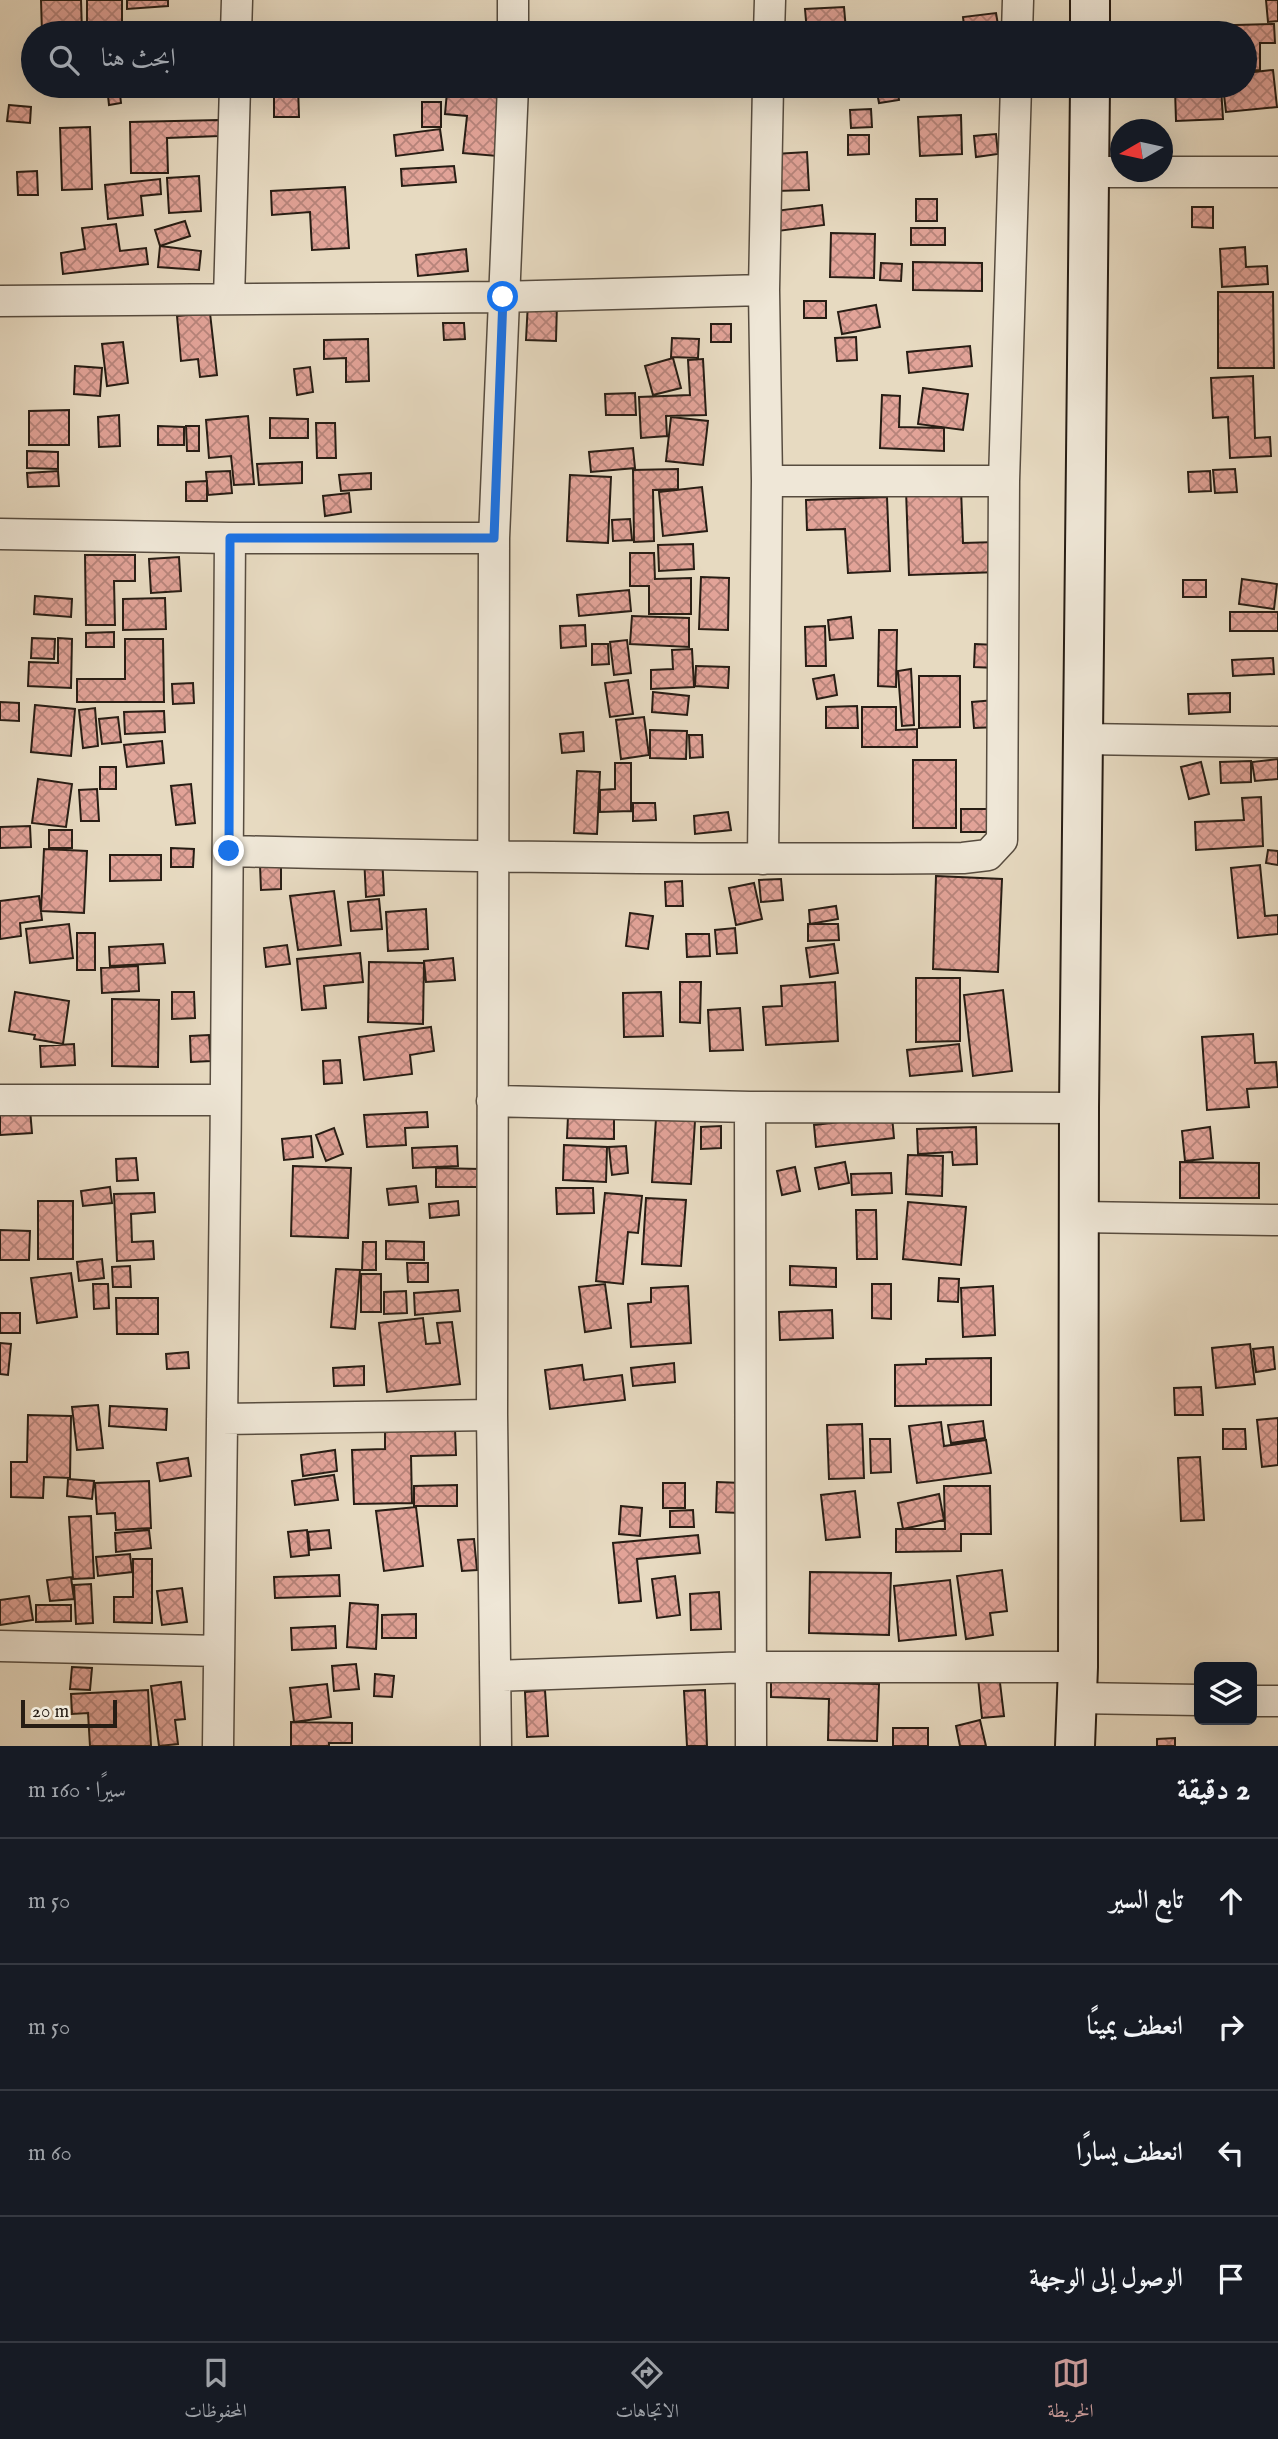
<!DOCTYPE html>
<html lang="ar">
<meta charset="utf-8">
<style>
body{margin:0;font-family:"IM FELL English",Amiri,serif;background:#242831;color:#f1f3f6;direction:rtl}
.controls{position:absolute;right:21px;bottom:21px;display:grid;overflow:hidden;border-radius:10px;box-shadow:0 7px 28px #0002}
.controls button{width:63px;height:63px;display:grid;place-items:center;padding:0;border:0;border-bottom:2px solid #363941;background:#171b24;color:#f1f3f6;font:35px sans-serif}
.compass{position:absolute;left:1110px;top:119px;width:63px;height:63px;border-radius:50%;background:#171b24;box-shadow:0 7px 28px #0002;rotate:261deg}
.scale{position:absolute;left:21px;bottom:18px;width:96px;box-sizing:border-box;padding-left:7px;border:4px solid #271d14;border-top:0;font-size:19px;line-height:24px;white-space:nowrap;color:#271d14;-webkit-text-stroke:5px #efe7d7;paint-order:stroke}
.stop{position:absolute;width:21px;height:21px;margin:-16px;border:5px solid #1a73e8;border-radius:50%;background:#fff}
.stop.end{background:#1a73e8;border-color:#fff;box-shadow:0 2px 7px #0008}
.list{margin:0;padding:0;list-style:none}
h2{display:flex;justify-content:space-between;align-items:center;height:91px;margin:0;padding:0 28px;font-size:30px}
h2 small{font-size:23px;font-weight:400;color:#9ea1a6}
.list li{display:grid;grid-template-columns:46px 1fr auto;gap:21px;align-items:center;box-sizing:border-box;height:126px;padding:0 28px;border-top:2px solid #363941}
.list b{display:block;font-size:26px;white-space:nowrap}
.list em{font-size:23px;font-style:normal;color:#9ea1a6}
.icon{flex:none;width:38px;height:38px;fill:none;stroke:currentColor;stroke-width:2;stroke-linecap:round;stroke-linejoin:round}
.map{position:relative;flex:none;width:1278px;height:1746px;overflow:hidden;direction:ltr}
.search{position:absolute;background:#171b24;box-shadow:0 7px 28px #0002;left:21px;right:21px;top:21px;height:77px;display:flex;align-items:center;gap:18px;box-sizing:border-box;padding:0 24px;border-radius:38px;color:#9ea1a6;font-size:26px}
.sheet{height:595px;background:#171b24}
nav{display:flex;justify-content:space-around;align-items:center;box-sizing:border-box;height:98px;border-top:2px solid #363941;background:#171b24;font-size:19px;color:#9ea1a6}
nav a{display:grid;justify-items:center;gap:4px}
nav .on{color:#c59692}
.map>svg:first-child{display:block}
</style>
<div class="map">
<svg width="1278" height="1746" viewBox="0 0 1278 1746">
<defs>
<pattern id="building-cross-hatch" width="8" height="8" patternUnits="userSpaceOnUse" patternTransform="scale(1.75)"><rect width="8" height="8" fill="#e2a398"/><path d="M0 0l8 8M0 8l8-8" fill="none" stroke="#b7847b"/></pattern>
</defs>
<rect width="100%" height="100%" fill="#e7dac1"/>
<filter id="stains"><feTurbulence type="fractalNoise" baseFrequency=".00286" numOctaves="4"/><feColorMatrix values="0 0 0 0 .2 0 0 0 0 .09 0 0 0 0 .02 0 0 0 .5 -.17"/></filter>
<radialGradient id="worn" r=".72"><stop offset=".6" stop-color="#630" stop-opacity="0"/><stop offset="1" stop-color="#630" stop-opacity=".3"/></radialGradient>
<path fill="url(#building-cross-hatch)" stroke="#271d14" stroke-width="2" d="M41 0H81L82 33H42Z
M87 0H122V33H87Z
M127 0H168V6L127 9Z
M1266 0H1278V21L1268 22Z
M844 7 846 30 807 32 805 9Z
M996 13 999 31 965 33 963 17Z
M173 23V33H148L147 25Z
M1274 24 1275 43H1260V70L1245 71V33H1200L1199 26Z
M1273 70 1277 107 1226 112 1223 86H1245V73Z
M107 86H119L121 103 109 105Z
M274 86H298L299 117H274Z
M393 86H422V97L392 96Z
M897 86 899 100 879 103 876 87Z
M1221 87 1223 119 1176 121 1175 89Z
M447 92 502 98 497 156 463 153 467 116 445 114Z
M422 102H441V127H422Z
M9 105 31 107 30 123 7 121Z
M871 109 872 127 851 128 850 110Z
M961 115 962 154 920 156 918 117Z
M219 120V136L167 138 168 173H131L130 122Z
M90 127 92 189 62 190 60 128Z
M440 129 443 150 396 156 394 135Z
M996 134 998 154 976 157 974 136Z
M848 135H869V154L848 155Z
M807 152 809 190 776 191 775 154Z
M454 166 456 182 402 186 401 169Z
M37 171 38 195H18L17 172Z
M199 176 201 211 169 213 167 178Z
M160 179 161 194 141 196 143 215 108 219 105 185Z
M345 187 349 248 312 250 310 212 272 215 271 191Z
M916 199H937V221H916Z
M822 205 824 225 778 231 775 211Z
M1192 207H1213V228L1192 227Z
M185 221 190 236 160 246 155 230Z
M116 224 120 251 146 248 148 264 63 274 61 253 85 249 82 228Z
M911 228H945V245H911Z
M831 233 875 234 874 278 830 277Z
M160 246 201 251 199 270 158 267Z
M1245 247 1246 267 1267 266 1268 284 1222 287 1220 249Z
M466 249 468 271 418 276 416 255Z
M913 262 982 263V291L913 290Z
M881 263 902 264 901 281 880 280Z
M1218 292H1273L1274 368H1218Z
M804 301H826V318H804Z
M528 302 557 303 556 341 526 340Z
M876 305 880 327 842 334 838 312Z
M210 313 217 375 200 377 198 359 181 361 177 316Z
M443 323H464L465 339 444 340Z
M711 324H731V342H711Z
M856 337 857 360 837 361 835 338Z
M672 338 699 339 698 358 671 357Z
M368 339 369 381 346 382V358L324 359V340Z
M123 342 128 383 107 386 102 344Z
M970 346 972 366 909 373 907 352Z
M673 358 681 388 653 395 645 366Z
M703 359 706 415 666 416 667 436 641 438 639 397 690 395 688 360Z
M75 366 102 368 100 396 74 394Z
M310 367 313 392 297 395 294 369Z
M1253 376 1255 438 1270 437 1271 456 1230 458 1228 417 1213 418 1211 378Z
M923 388 968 394 963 430 918 424Z
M635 393 636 415H606L605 394Z
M882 395 900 396 899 427 944 428V451L880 448Z
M69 410V445H29V411Z
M119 415 120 446 99 447 98 417Z
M248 416 254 484 234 485 231 456 209 458 206 420Z
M671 417 708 421 703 465 666 461Z
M270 418 308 419V438H270Z
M316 423H335L336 458H317Z
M158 426 184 427V445H158Z
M186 426H199V451H187Z
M633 448 635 468 591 472 589 452Z
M27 451 58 452V469L27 468Z
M302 462V483L259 485 257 464Z
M678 469V489L653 490 654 541 634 542 633 470Z
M1235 469 1237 492 1215 493 1213 470Z
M58 471 59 486 28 487 27 473Z
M230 471 232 493 208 495 206 472Z
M1210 471 1211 491 1189 492 1188 472Z
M371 473V489L341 491 339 475Z
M570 475 611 477 608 543 567 541Z
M207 481V501H186V482Z
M702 487 707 531 663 536 659 492Z
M961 488 963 543 997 542 999 572 909 575 906 490Z
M349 493 351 512 325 516 323 496Z
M887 497 890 571 848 573 845 529 807 530 806 500Z
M630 519 632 540 613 541 612 520Z
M693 544 694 569 659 571 658 545Z
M630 553H654L655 579 691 578V614H649V586H630Z
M85 555H135V581H114L115 625H86Z
M179 557 181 591 151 593 149 559Z
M701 577 729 578 728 630 699 629Z
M1242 579 1277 584 1274 609 1239 604Z
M1183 580H1206V597H1183Z
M629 590 631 611 579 616 577 595Z
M35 596 72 599 71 617 34 614Z
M165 598 166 629 123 630V599Z
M1230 612H1278V631H1230Z
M632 616 689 618V647L630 644Z
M851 617 853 638 830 640 828 620Z
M585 625 586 646 561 648 560 626Z
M825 626 826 666H806L805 627Z
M879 630H897L896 687 878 686Z
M114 632V647H86V633Z
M32 638 55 639 54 659 31 658Z
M58 638 72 639 71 688 28 686 29 662 58 663Z
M125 639H163L164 702H77V679H125Z
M627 640 631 673 614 675 610 642Z
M592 644H608L609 664 592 665Z
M975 644 996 645 995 668 974 667Z
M692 649 694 687 651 689V670L673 669 672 650Z
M1273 658 1274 674 1233 676 1232 660Z
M696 666 729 667 728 688 695 686Z
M911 669 914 725 902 726 898 671Z
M834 675 837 695 817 699 813 679Z
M919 676H960V727L919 728Z
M628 680 633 714 610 717 605 683Z
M193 683 194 703 173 704 172 684Z
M653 692 689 696 687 715 652 712Z
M1230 693V712L1189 714 1188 694Z
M995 700 997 727 974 728 972 702Z
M0 702 19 703V721L0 720Z
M35 705 75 709 71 756 31 752Z
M857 706 858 728H826V707Z
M862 707H896V730L917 729V747H862Z
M95 708 98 746 83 748 79 710Z
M164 711 165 732 125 734 124 712Z
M118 717 121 742 102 744 99 719Z
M644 717 649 755 621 759 616 720Z
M650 730 687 731 686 759 650 758Z
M583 732 584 751 562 753 560 734Z
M689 735H702L703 757 690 758Z
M162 741 164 763 127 767 124 745Z
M1278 759V779L1255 781 1252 762Z
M913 760H956V828H913Z
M1251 761V782L1221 783 1220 762Z
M1201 762 1209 794 1189 799 1181 767Z
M615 763H631V811L600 812V790L615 789Z
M100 767H116V789H100Z
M577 771 600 772 597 834 574 833Z
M38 779 72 784 66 827 32 823Z
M191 784 195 823 176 825 171 786Z
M97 789 99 821H81L79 790Z
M1261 797 1263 846 1196 850 1195 822 1244 820 1242 798Z
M633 803H655L656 820 633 821Z
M961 809H993V832H961Z
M728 812 731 830 695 834 694 816Z
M30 826 31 847 0 848V827Z
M49 830H72V848H49Z
M171 848 194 849 193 867H171Z
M44 849 87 851 84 913 41 911Z
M1268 850 1278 851V865L1266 863Z
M110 855H161V880L110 881Z
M382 855 384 895 366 897 364 856Z
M281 864V889L261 890 260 865Z
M1260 865 1265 916 1278 915V934L1238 938 1231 868Z
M936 876 1002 879 998 972 933 969Z
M781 879 783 900 761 902 759 880Z
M682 881 683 906H666L665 882Z
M754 883 762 919 736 925 729 888Z
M334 891 341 945 298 950 290 896Z
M39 896 42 920 20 923 21 936 0 939V901Z
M379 899 382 929 351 931 348 902Z
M836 906 838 919 810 924 809 910Z
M426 909 428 949 388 951 386 912Z
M630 913 653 916 648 949 626 946Z
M69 924 73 958 30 963 26 929Z
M808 924H838L839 940 808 941Z
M735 928 737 953 717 954 715 930Z
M77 933H95V970H77Z
M686 934H709L710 956 687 957Z
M163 944 165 963 110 966 109 947Z
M834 944 838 973 810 977 806 948Z
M287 945 290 964 266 967 264 948Z
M360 953 363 982 324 986 326 1008 302 1010 297 959Z
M453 958 455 980 426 982 424 961Z
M369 962 424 963 423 1024 368 1022Z
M138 966 139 991 102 993 101 968Z
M916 978H960V1041L916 1042Z
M680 982H701L700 1023 680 1022Z
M835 982 838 1041 766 1045 763 1007 782 1006 781 986Z
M1003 990 1012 1071 973 1076 964 995Z
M15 992 69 1001 63 1044 34 1039 35 1035 9 1031Z
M172 992H194L195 1018 172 1019Z
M661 992 663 1036 624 1037 623 993Z
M112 999 159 1000 158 1067 112 1066Z
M740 1008 743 1050 710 1051 708 1010Z
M431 1027 434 1051 410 1055 412 1074 364 1080 359 1037Z
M1253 1034 1255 1063 1276 1062 1278 1087 1247 1089 1249 1107 1207 1110 1202 1037Z
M209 1035 211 1061 191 1062 190 1036Z
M74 1044 75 1065 41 1067 40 1046Z
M959 1044 962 1071 910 1076 907 1050Z
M340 1060 342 1083 324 1084 323 1061Z
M30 1109 32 1133 0 1135V1111Z
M427 1112 428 1127 405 1128 406 1145 367 1147 364 1115Z
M568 1116 614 1117V1139L567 1138Z
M892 1116 894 1138 816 1147 814 1125Z
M656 1118 695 1121 691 1184 652 1182Z
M721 1126V1148L701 1149V1127Z
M976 1127 977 1164 953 1165 952 1152 918 1154 917 1129Z
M1210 1127 1213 1158 1185 1161 1182 1131Z
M334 1128 343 1154 326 1161 316 1135Z
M311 1136 313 1157 284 1160 282 1139Z
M564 1145 607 1147 606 1182 563 1180Z
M457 1146 458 1166 413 1168 412 1148Z
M626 1146 628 1173 612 1175 609 1147Z
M908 1155 943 1156 942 1196 906 1194Z
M136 1158 138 1180 117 1181 116 1159Z
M845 1162 849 1183 819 1189 815 1168Z
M1180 1162 1259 1163V1198H1180Z
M293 1166 351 1168 348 1238 291 1236Z
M795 1167 800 1191 782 1195 777 1171Z
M436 1168 480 1169V1187H436Z
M891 1173 892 1193 852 1195 851 1174Z
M416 1186 418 1202 389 1205 387 1189Z
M110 1187 112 1203 83 1206 81 1191Z
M556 1188H593L594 1213 557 1214Z
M154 1193 155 1212 131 1214 132 1242 153 1241 154 1259 117 1261 114 1194Z
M605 1193 642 1196 638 1233 628 1232 623 1284 596 1281Z
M646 1198 686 1200 681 1266 642 1264Z
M38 1201H73V1259H38Z
M458 1201 459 1215 430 1218 429 1204Z
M908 1202 966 1207 961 1265 903 1259Z
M856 1210H876L877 1259H857Z
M0 1230 30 1231 29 1260H0Z
M386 1241 424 1242V1260L386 1259Z
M363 1242H376V1270H362Z
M102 1259 104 1278 79 1281 77 1262Z
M407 1263H428V1282H408Z
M130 1266 131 1287H113L112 1267Z
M790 1266 836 1268V1287L790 1285Z
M336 1269 360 1270 355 1329 331 1327Z
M71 1273 77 1317 37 1323 31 1278Z
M361 1274H381V1312H361Z
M939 1278 959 1279 958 1302 938 1301Z
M93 1284H108L109 1308 94 1309Z
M605 1284 611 1328 585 1332 579 1287Z
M872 1284H891V1319L872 1318Z
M688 1286 691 1343 631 1347 628 1304 651 1302V1288Z
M993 1286 995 1335 963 1337 961 1288Z
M458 1290 460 1311 415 1315 414 1293Z
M406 1291 407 1313 384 1314V1292Z
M116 1298H158V1334H117Z
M832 1310 833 1338 780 1340 779 1312Z
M0 1313H20V1333H0Z
M423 1318 426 1344 440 1343 437 1323 452 1322 460 1384 387 1392 379 1323Z
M0 1343 11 1344 8 1375 0 1374Z
M1250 1344 1255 1384 1216 1388 1212 1348Z
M1273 1347 1275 1369 1256 1372 1253 1349Z
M188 1352 189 1368 167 1369 166 1354Z
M991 1358V1405L895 1406V1365L926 1364V1359Z
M674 1363 675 1382 633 1386 631 1368Z
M582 1365 584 1380 622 1375 625 1400 550 1409 545 1370Z
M364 1366V1385L334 1386 333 1368Z
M1201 1387 1203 1415H1175L1174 1388Z
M98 1405 103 1448 77 1450 72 1407Z
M110 1406 167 1409 166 1430 109 1426Z
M28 1415 71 1416 70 1478 44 1477 43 1498 11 1497V1462H27Z
M1278 1418V1465L1262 1467 1257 1420Z
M983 1421 985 1438 951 1443 948 1425Z
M941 1422 944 1446 986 1440 991 1473 917 1483 909 1426Z
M862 1424 864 1478 829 1479 827 1425Z
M455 1429 456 1455 411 1456 412 1503 354 1504 352 1450 385 1449V1431Z
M1223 1429H1245L1246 1449H1223Z
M870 1439H890L891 1472 871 1473Z
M335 1450 337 1471 303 1476 301 1455Z
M1200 1457 1204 1520 1181 1521 1178 1458Z
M188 1458 191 1476 160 1481 157 1463Z
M334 1475 338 1500 295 1505 292 1481Z
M68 1479 94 1481 92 1499 67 1496Z
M149 1481 151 1528 116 1530 115 1513 97 1514 95 1483Z
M717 1482 741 1483 740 1513 716 1512Z
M663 1483H685V1508H663Z
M457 1485V1506H414V1486Z
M944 1486H990L991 1534H961V1551L896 1552V1529H945Z
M855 1491 860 1537 826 1540 821 1495Z
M939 1494 944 1520 903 1529 898 1503Z
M621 1506 642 1508 640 1536 619 1534Z
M416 1507 423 1566 384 1571 376 1511Z
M693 1510 694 1527H670V1511Z
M91 1516 94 1578 73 1579 69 1517Z
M149 1530 151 1548 116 1552 115 1533Z
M307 1530 309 1555 291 1557 288 1532Z
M329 1530 331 1548 310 1550 308 1532Z
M698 1535 700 1553 637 1559 641 1601 619 1603 613 1543Z
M474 1539 477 1570 462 1571 458 1540Z
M130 1554 132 1572 98 1576 96 1557Z
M133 1559H152V1623L114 1622V1597H133Z
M1002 1570 1007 1611 990 1613 993 1635 966 1639 957 1576Z
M810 1572 891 1573 889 1635 809 1633Z
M339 1575 340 1596 275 1598 274 1577Z
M675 1576 680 1615 657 1618 652 1579Z
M71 1577 74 1599 50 1601 47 1580Z
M950 1580 956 1635 899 1641 894 1586Z
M91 1584 93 1623 76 1624 74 1585Z
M182 1588 187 1622 162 1625 157 1591Z
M719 1592 721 1629 691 1630 690 1594Z
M29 1596 33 1620 0 1625V1600Z
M350 1603 378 1605 376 1649 347 1647Z
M36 1605H71V1621L36 1622Z
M416 1614V1638H382V1615Z
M335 1626 336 1648 292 1650 291 1628Z
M356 1664 359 1689 334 1691 332 1666Z
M998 1666 1004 1716 982 1718 977 1668Z
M72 1667 92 1668 90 1690 70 1689Z
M375 1674 394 1676 392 1697 374 1696Z
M771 1681 879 1684 877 1741 828 1740 829 1699 771 1697Z
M181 1682 185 1719 175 1720 178 1744 159 1746 151 1686Z
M327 1684 331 1717 294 1722 290 1688Z
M148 1690 151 1746H90L88 1713 72 1714 71 1694Z
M545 1690 548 1736 527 1737 525 1692Z
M705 1690 707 1746H687L684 1691Z
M980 1720 986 1746H960L956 1726Z
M291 1722 352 1723V1743H329V1746H291Z
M893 1728H928V1746H893Z
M1175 1738V1746H1157V1739Z"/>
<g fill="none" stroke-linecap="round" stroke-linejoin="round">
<g stroke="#574c3f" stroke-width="33">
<path id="street" d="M236 33 237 0
M513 33V0
M769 33 770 0
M1017 33 1018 0
M1091 172H1278
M229 299 235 86
M0 301 503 297 764 290
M767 481H1004
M0 534 230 538H494
M1084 739 1278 742
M229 851C474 857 718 860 963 858L988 855 1002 840 1004 481 1016 86
M763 859 767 481 764 290 768 86
M0 1100H224
M492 1101 750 1107 1079 1108
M750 1107 751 1746
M1079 1217 1278 1220
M222 1419 492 1415
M0 1646 219 1651
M496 1676 751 1667H1078
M1076 1698 1199 1700
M1252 1701H1278
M218 1746C223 1343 229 941 230 538
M496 1746 492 1415 494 538 513 86"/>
</g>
<g stroke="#271d14" stroke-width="42">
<path id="secondary" d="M1090 0V33
M1075 1746 1078 1667 1079 1108 1090 86"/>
</g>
<use href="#street" stroke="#efe7d7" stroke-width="30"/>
<use href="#secondary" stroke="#efe7d7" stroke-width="38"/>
</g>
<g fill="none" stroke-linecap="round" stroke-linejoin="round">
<path stroke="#1a73e8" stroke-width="9" d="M229 851 230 538H494L503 297"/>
</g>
<rect width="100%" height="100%" filter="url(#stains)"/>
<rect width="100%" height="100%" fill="url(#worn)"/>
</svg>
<div class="controls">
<button><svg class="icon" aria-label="layers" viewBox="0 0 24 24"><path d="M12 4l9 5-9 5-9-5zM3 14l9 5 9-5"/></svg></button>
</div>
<svg class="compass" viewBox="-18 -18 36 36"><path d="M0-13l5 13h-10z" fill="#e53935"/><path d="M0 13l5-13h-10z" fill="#9ea1a6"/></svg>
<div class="scale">20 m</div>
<div class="stop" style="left:503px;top:297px"></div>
<div class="stop end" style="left:229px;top:851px"></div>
<div class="search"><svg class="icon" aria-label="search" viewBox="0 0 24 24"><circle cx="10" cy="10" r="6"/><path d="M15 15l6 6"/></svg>ابحث هنا</div>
</div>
<section class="sheet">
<h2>2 دقيقة<small>سيرًا · 160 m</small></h2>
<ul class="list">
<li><svg class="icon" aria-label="ahead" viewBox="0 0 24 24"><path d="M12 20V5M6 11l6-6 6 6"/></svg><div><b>تابع السير</b></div><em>50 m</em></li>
<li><svg class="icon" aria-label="right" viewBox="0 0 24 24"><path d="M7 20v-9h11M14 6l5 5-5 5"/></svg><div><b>انعطف يمينًا</b></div><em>50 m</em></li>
<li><svg class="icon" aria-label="left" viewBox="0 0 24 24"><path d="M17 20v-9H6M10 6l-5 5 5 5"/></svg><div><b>انعطف يسارًا</b></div><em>60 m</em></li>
<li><svg class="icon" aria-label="arrive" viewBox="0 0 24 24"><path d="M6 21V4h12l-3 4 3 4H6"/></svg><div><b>الوصول إلى الوجهة</b></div></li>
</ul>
</section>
<nav>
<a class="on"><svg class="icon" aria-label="map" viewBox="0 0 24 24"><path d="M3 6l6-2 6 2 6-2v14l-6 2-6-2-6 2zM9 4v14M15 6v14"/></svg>الخريطة</a>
<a><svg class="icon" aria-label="directions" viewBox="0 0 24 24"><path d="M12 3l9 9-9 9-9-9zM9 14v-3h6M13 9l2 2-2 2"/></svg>الاتجاهات</a>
<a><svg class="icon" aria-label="saved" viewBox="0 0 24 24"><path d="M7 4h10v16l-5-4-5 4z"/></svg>المحفوظات</a>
</nav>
